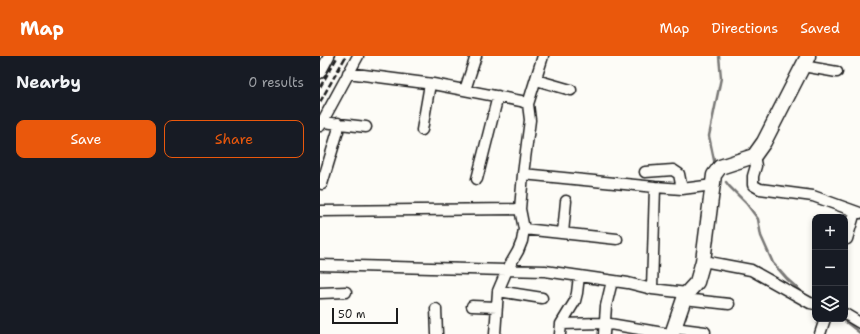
<!DOCTYPE html>
<meta charset="utf-8">
<style>
body{margin:0;font-family:"Shantell Sans",sans-serif;background:#242831;color:#f1f3f6}
.controls{position:absolute;right:12px;bottom:12px;display:grid;overflow:hidden;border-radius:8px;box-shadow:0 2px 6px #0003}
.controls button{width:36px;height:36px;display:grid;place-items:center;padding:0;border:0;border-bottom:1px solid #363941;background:#171b24;color:#f1f3f6;font:20px sans-serif}
.scale{position:absolute;left:12px;bottom:10px;width:66px;box-sizing:border-box;padding-left:4px;border:2px solid #1c1c1c;border-top:0;font-size:11px;line-height:14px;white-space:nowrap;color:#1c1c1c;-webkit-text-stroke:3px #fdfcf7;paint-order:stroke}
.list{margin:0;padding:0;list-style:none}
h2{display:flex;justify-content:space-between;align-items:center;height:52px;margin:0;padding:0 16px;font-size:17px}
h2 small{font-size:13px;font-weight:400;color:#9ea1a6}
.actions{display:flex;gap:8px;padding:12px 16px}
.actions a{flex:1;padding:9px 0;border:1px solid #ea580c;border-radius:8px;text-align:center;font-size:14px;color:#ea580c}
.actions .main{background:#ea580c;color:#fff}
.icon{flex:none;width:22px;height:22px;fill:none;stroke:currentColor;stroke-width:2;stroke-linecap:round;stroke-linejoin:round}
.map{position:relative;flex:none;width:540px;height:278px;overflow:hidden}
header{display:flex;align-items:center;gap:24px;box-sizing:border-box;height:56px;padding:0 20px;background:#ea580c;color:#fff}
header strong{font-size:19px}
nav{display:flex;gap:22px;margin-inline-start:auto;font-size:14px}
main{display:flex}
aside{flex:1;background:#171b24}
.map>svg:first-child{display:block}
</style>
<header>
<strong>Map</strong>
<nav><a>Map</a><a>Directions</a><a>Saved</a></nav>
</header>
<main>
<aside>
<h2>Nearby<small>0 results</small></h2>
<ul class="list">
</ul>
<div class="actions"><a class="main">Save</a><a>Share</a></div>
</aside>
<div class="map">
<svg width="540" height="278" viewBox="0 0 540 278">
<rect width="100%" height="100%" fill="#fdfcf7"/>
<filter id="ink" filterUnits="userSpaceOnUse"><feTurbulence type="fractalNoise" baseFrequency=".025" numOctaves="2"/><feDisplacementMap in="SourceGraphic" scale="8" xChannelSelector="R" yChannelSelector="G"/><feConvolveMatrix kernelMatrix="1 2 1 2 8 2 1 2 1" color-interpolation-filters="sRGB"/></filter>
<g filter="url(#ink)">
<g fill="none" stroke-linecap="round" stroke-linejoin="round">
<path stroke="#797876" stroke-width="2.5" d="M395 109 389 80 401 22 399 0
M406 126 409 130 426 147 438 163 441 180 453 207 467 223 484 238
M522 263 540 277"/>
<g stroke="#1c1c1c" stroke-width="13">
<path id="street" d="M483 10 517 16
M0 17 9 0
M28 17 113 28 201 45 208 48 210 64 203 118 200 153 204 173 202 185 198 195 187 214 178 235 175 278
M216 24 251 34
M145 34 156 0
M208 48 223 0
M3 66 46 71
M0 70 38 0
M102 74 110 28
M434 100 436 110 433 120V129L440 133 493 140 540 157
M325 116 353 114 359 118 362 133
M203 118 335 131 362 133 393 129
M157 123 178 40
M2 128 18 75V67
M0 155 200 153
M204 173 297 183
M243 177 246 145
M527 183 535 156
M383 205 431 214 490 247 495 248
M0 209 225 215 308 227 332 233 367 237
M332 233 335 131
M178 235 222 242
M0 237 26 236
M364 243 409 248
M152 250 177 251
M116 253 117 278
M525 258 540 267
M241 268 284 267 349 278
M354 272 385 276
M240 278 241 268 255 245 257 237 259 220
M284 278 286 250 292 225
M500 278 505 263"/>
</g>
<g stroke="#1c1c1c" stroke-width="17">
<path id="secondary" d="M352 278 364 243 367 237 377 226 383 205 394 119 400 111 434 100 444 86 488 0"/>
</g>
<use href="#street" stroke="#fdfcf7" stroke-width="10"/>
<use href="#secondary" stroke="#fdfcf7" stroke-width="14"/>
<path stroke="#1c1c1c" stroke-width="2.5" stroke-dasharray="6 3" stroke-linecap="butt" d="M0 31 18 0
M0 46 26 0"/>
</g>
</g>
</svg>
<div class="controls">
<button>+</button>
<button>−</button>
<button><svg class="icon" aria-label="layers" viewBox="0 0 24 24"><path d="M12 4l9 5-9 5-9-5zM3 14l9 5 9-5"/></svg></button>
</div>
<div class="scale">50 m</div>
</div>
</main>
